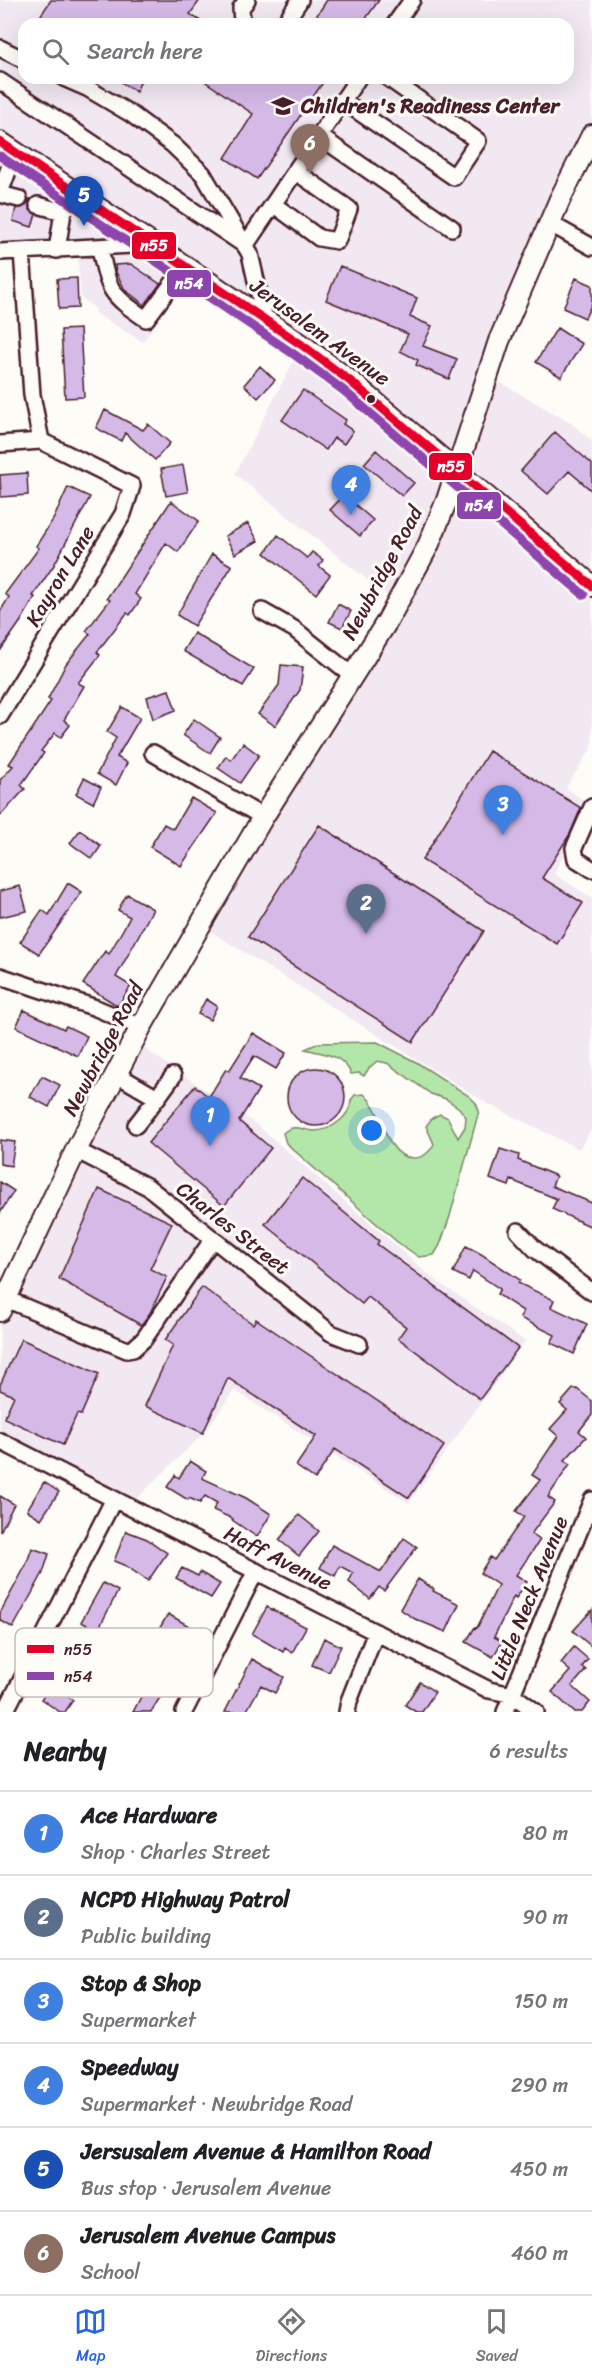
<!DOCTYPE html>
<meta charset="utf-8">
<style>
body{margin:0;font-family:Sriracha,sans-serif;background:#f6f6f6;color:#202124}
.you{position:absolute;left:372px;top:1131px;width:21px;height:21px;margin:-15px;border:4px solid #fff;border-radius:50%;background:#1a73e8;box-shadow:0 0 0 9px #1a73e833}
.badge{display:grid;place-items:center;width:39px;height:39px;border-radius:50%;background:#2563eb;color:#fff;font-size:20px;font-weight:700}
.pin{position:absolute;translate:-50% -50px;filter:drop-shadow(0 2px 3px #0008)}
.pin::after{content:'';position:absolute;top:32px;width:21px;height:18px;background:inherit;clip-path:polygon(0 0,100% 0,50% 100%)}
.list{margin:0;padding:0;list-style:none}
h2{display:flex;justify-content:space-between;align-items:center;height:78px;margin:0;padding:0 24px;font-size:26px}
h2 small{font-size:20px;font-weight:400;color:#757577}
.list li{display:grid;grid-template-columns:39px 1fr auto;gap:18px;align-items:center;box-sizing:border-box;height:84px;padding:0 24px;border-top:2px solid #e0e0e0}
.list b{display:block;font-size:22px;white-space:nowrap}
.list p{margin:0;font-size:20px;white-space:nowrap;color:#757577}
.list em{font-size:20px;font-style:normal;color:#757577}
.icon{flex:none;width:33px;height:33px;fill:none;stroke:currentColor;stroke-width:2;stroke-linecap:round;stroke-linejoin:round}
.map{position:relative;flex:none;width:592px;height:1712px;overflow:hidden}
.search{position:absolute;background:#fff;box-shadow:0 6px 24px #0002;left:18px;right:18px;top:18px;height:66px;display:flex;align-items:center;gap:15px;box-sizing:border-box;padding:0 21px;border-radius:18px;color:#757577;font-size:22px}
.sheet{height:582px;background:#fff}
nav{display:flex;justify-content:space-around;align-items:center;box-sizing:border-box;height:84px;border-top:2px solid #e0e0e0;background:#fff;font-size:16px;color:#757577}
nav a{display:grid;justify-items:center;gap:3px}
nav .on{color:#2563eb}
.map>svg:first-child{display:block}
</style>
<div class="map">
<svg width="592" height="1712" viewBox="0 0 592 1712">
<rect width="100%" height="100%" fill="#fdfcf7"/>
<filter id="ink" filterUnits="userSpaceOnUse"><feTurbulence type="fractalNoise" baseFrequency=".0167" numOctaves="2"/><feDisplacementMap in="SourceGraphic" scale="12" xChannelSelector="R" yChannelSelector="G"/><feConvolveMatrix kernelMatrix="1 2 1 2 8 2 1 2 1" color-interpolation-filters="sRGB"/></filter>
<g filter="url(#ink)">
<path fill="#f1e8f2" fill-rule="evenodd" d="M0 0H592V152L489 376 571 423 592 441V747L566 788 589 804 554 874 592 898V1128L579 1149 490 1105 202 926 399 605 235 474 302 345 0 142ZM24 24H568V78H24Z
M0 147 189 275 143 342 95 313V308L81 298 77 247 0 252Z
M136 1043 257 1125 434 1279 525 1341 409 1503 234 1390 206 1431 131 1504 0 1439V1318Z"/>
<path fill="#b3e7a9" stroke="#7e836a" stroke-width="1.5" d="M377 1042 416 1062 469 1096 476 1103 479 1111 450 1216 440 1245 434 1255 419 1257 396 1241 286 1143 283 1133C295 1123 301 1130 314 1131 331 1131 351 1116 351 1100L355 1095 364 1094C379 1108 381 1128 392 1145 403 1162 424 1163 434 1144L426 1126 432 1118 440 1114 448 1118 458 1138 465 1127 466 1117 459 1108 446 1099 431 1094 387 1063 377 1061 369 1068 364 1076 359 1073 351 1074C343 1054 324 1054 305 1049L319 1043Z"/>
<path fill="#d5b9e7" stroke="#4a1f2b" stroke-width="1.5" d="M51 0H200L190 14 205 24H35Z
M327 0H379L362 24H311Z
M115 78H142L136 92Z
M200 78H326L257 179 225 158 253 114Z
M28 199H30L29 208 36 214 32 227 13 221 16 208 25 206Z
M131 264 160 284 145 305 125 290 116 272 115 265Z
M340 266 417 298 410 317 432 326 423 346 457 359 449 379 416 365 418 360 400 351 408 334 326 300Z
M77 278 78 308 59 309 57 279Z
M576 278 592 285V303L585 318 563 308Z
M557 328 582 344 561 377 536 362Z
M80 329 84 397 65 398 61 330Z
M260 366 275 380 258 398 244 385Z
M303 390 346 420 343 424 353 431 344 444 334 438 326 450 282 420Z
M105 410 143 430 148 424 170 443 155 460 125 433 121 441 96 428Z
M555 432 592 464V491L569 471 548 494 521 471Z
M376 450 414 483 402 496 364 464Z
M183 465 188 492 166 496 161 469Z
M27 473 28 495 1 497 0 475Z
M68 487 90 497 54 565 33 596 35 597 21 621 0 651V612L9 597 5 594 39 548 36 546 54 518Z
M344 495 373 520 360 536 330 510Z
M171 501 199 521 178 552 166 543 135 594 141 599 130 615 127 613 97 652 100 655 78 683 84 686 64 720 70 725 61 737 55 733 41 751 44 753 21 785 25 789 0 816V780L13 766 9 764 51 701 48 699 66 664 90 634 86 631 110 600 107 598Z
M248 523 258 541 235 554 225 536Z
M278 535 307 558 312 552 323 560 319 566 330 575 316 594 265 553Z
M212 554 232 566 194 626 177 615Z
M338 604 351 611 342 628 329 622Z
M194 633 254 669 243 686 183 651Z
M281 665 303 667 300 690 275 726 258 714 279 685Z
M169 690 176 710 153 719 147 697Z
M122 707 140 718 117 757 127 763 116 785 97 774 116 738 107 732Z
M194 719 220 737 210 753 183 735Z
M243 743 259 755 240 783 218 768 226 756 231 760Z
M489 751 581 808 570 834 542 878 583 903 557 944 422 860Z
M84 778 101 787 93 803 76 794Z
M191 798 217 813 181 866 150 847 164 824 173 829Z
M319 825 484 931 413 1042 248 937Z
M80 830 101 846 92 859 70 843Z
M68 883 82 892 39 954 20 942 42 910 49 915Z
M20 886 27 911 0 917V891Z
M127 894 153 909 116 977 131 986 118 1006 83 984 105 951 109 954 130 917 118 910Z
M206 999 217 1006 210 1020 198 1014Z
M24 1010 64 1029 66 1026 87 1036 78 1056 16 1027Z
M253 1033 286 1053 276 1069 254 1056 240 1078 259 1089 239 1121 271 1148 224 1206 148 1143 195 1086 209 1097 226 1069 229 1071Z
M287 1097a29 29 0 1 1 58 0a29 29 0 1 1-58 0Z
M42 1076 60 1085 49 1107 30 1097Z
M0 1140 15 1142 11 1166 0 1164Z
M500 1149 519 1155 518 1160 556 1176 552 1186 592 1203V1227L552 1209 557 1199 511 1180 509 1186 490 1179Z
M302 1178 379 1241 377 1244 518 1348 480 1399 398 1338 406 1327 368 1297 362 1304 265 1224Z
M0 1182 14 1191 0 1213Z
M99 1189 172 1223 150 1269 167 1277 150 1313 141 1325 59 1279Z
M466 1246 481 1254 520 1280 518 1283 554 1300 551 1307 587 1324 574 1354 551 1343 555 1335 520 1318 523 1311 497 1294 500 1289 473 1271 469 1280 453 1272Z
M202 1287 253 1324 256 1319 444 1446 409 1498 335 1449 315 1479 296 1466 316 1436 228 1378 203 1433 145 1406 173 1345 165 1340Z
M21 1339 99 1374 81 1415 77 1414 63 1445 4 1418 14 1396 0 1390V1385Z
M573 1389H577L592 1401V1415L579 1431 586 1437 565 1460 570 1464 548 1497 555 1502 531 1534 540 1540 516 1575 527 1582 516 1598 514 1596 494 1637 502 1641 493 1657 466 1642 475 1627 477 1628 498 1585 480 1573 490 1557 494 1560 524 1517 516 1511 540 1480 532 1475 558 1436 550 1429 567 1410 560 1404Z
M190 1461 206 1471 202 1478 246 1498 271 1514 257 1537 232 1520 233 1519 213 1510 217 1503 205 1496 200 1503 189 1498 188 1500 167 1487 175 1475 179 1478Z
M44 1482 59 1492 41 1519 27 1510Z
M0 1496 14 1504 0 1532Z
M299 1515 319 1531 299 1556 279 1540Z
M126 1531 147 1539 167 1553 148 1581 126 1566 114 1561Z
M404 1538 417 1547 384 1591 379 1587 370 1599 349 1582 353 1573 340 1566 335 1576 320 1568 332 1545 381 1572Z
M32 1548 49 1554 43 1573 13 1628 0 1620V1613L26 1565Z
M182 1568 198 1576 200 1572 220 1584 211 1598 176 1578Z
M418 1579 434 1589 433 1591 459 1604 446 1632 415 1619 400 1609Z
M103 1583 118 1591 98 1630 81 1622Z
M267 1607 306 1627 292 1653 285 1648 283 1652 252 1634Z
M592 1610V1647L573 1631Z
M168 1614 196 1630 182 1655 185 1657 151 1712H133L151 1678 157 1681 165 1663 145 1653Z
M324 1638 341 1646 329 1672 312 1665Z
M574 1647 588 1659 582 1667 586 1670 572 1686 590 1702 582 1712H574L552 1692 570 1671 561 1663Z
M252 1659 284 1677 275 1693 261 1685 246 1712H225Z
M420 1682 435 1692 422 1712H416L405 1705Z
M51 1685 73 1700 65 1712H60L41 1699Z"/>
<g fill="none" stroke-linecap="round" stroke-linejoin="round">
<g stroke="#4a1f2b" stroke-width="20">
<path id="minor" d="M245 24 242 22 241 8 247 0
M284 24 300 0
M395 24 412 0
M0 48 24 60
M64 78 87 88 131 114 173 145 203 174 250 254 265 320
M0 81 240 242
M343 101 454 177 478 141 388 78
M319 136 452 228
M0 193 15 152
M0 194 19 199
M273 204 319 238 337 241 349 209 295 171
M38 205 63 212
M549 223 592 247
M245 246 358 78
M100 248C109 291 109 294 146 319L185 267
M57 250 63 212 76 194
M22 251 32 395 41 441
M0 252 151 244
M0 444 41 441 132 486 123 514 0 716
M262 611 294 629 353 676
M153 753 263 817
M592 807 574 848 576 859 592 869
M0 976 96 1008 141 1027
M116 1074 157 1098 136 1125
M157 1098 173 1076
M76 1150 148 1187 331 1333 359 1344
M518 1231 535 1249 592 1292
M6 1299 127 1350 133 1349 144 1339 213 1239
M0 1441 489 1690 513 1695 536 1712
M5 1712 114 1499
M184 1712 256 1571
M347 1712 349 1701 376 1632
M505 1712 592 1500"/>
</g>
<g stroke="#4a1f2b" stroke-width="24">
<path id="major" d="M0 142 302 345 350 381 592 586
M0 1311 76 1150 141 1027 263 817 388 620 428 546 447 500 499 341 560 199 592 135"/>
</g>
<use href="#minor" stroke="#fdfcf7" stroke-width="15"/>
<use href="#major" stroke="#fdfcf7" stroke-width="20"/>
<g stroke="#fdfcf7" stroke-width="14">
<path id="bus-1" d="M0 142 302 345 350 381 592 586"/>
</g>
<g stroke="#fdfcf7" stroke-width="14">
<path id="bus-2" d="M0 156 295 355 343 390 584 595"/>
</g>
<use href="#bus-1" stroke="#e4002b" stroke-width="9"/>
<use href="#bus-2" stroke="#8e44ad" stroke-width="9"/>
</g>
</g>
<defs>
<g id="school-bare" transform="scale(1.8)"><path d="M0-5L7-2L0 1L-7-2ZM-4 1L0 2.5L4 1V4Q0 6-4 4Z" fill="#4a1f2b" stroke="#fdfcf7" stroke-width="2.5" paint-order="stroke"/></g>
</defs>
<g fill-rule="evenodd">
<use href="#school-bare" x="283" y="106"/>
</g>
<circle fill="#4a1f2b" stroke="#fdfcf7" stroke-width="2" cx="371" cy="399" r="5"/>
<g text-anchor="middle" stroke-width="6" stroke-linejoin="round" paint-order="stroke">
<g font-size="21" font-weight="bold" fill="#4a1f2b" stroke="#fdfcf7" text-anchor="start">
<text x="301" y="113">Children's Readiness Center</text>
</g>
<g font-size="21" fill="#4a1f2b" stroke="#fdfcf7">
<text transform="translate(320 332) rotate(36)" y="7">Jerusalem Avenue</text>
<text transform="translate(382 573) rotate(-62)" y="7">Newbridge Road</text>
<text transform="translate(60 576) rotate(-59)" y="7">Kayron Lane</text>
<text transform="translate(103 1049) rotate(-62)" y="7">Newbridge Road</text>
<text transform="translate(233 1228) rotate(38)" y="7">Charles Street</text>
<text transform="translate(278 1558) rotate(27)" y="7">Haff Avenue</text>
<text transform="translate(529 1598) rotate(-68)" y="7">Little Neck Avenue</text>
</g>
</g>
<rect x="15" y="1628" width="198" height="69" rx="9" fill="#fdfcf7" stroke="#c7baba" stroke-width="1.5"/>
<rect x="27" y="1645" width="27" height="8" fill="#e4002b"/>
<rect x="27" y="1672" width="27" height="8" fill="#8e44ad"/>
<g font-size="16" fill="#4a1f2b">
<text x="64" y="1655">n55</text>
<text x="64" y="1682">n54</text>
</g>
<g stroke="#fdfcf7" stroke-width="2">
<rect x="131" y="231" width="46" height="29" rx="6" fill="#e4002b"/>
<rect x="166" y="269" width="46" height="29" rx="6" fill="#8e44ad"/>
<rect x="428" y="452" width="45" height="29" rx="6" fill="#e4002b"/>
<rect x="456" y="491" width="46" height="29" rx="6" fill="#8e44ad"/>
</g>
<g font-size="16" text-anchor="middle" font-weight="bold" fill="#fff">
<text x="154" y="251">n55</text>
<text x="189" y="289">n54</text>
<text x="451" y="472">n55</text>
<text x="479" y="511">n54</text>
</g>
</svg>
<div class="you"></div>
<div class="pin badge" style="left:210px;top:1146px;background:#3f7fe0">1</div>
<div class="pin badge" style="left:366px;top:934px;background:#5c6f8a">2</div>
<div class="pin badge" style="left:503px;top:835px;background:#3f7fe0">3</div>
<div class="pin badge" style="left:351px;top:515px;background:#3f7fe0">4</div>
<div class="pin badge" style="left:84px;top:226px;background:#1a4fb4">5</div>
<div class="pin badge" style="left:310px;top:174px;background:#8d6e63">6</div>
<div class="search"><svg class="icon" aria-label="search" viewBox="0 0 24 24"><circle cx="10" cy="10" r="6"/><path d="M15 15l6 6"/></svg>Search here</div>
</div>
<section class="sheet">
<h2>Nearby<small>6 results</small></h2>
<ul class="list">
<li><span class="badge" style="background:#3f7fe0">1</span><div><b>Ace Hardware</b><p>Shop · Charles Street</p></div><em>80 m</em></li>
<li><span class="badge" style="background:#5c6f8a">2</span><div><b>NCPD Highway Patrol</b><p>Public building</p></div><em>90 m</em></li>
<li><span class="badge" style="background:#3f7fe0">3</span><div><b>Stop &amp; Shop</b><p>Supermarket</p></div><em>150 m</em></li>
<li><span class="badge" style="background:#3f7fe0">4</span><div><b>Speedway</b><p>Supermarket · Newbridge Road</p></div><em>290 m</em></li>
<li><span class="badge" style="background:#1a4fb4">5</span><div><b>Jersusalem Avenue &amp; Hamilton Road</b><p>Bus stop · Jerusalem Avenue</p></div><em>450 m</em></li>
<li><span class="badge" style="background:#8d6e63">6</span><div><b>Jerusalem Avenue Campus</b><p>School</p></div><em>460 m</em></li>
</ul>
</section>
<nav>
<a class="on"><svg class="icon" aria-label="map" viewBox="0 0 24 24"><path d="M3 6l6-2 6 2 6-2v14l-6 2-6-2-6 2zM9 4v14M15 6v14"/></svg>Map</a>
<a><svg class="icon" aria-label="directions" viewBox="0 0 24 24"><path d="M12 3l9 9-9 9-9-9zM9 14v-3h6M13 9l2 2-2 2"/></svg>Directions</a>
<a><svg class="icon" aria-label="saved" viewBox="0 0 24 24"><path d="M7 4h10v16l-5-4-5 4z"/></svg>Saved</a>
</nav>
